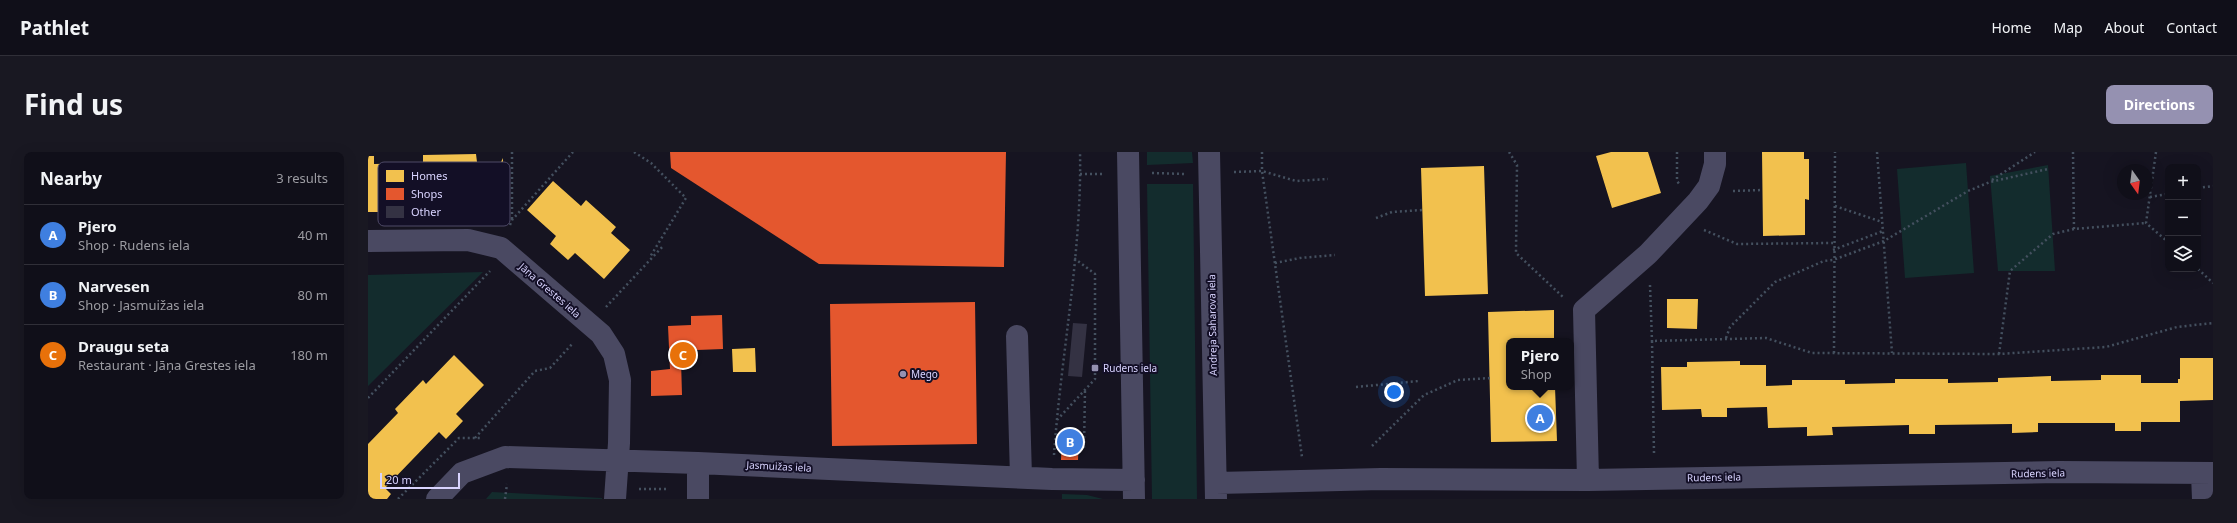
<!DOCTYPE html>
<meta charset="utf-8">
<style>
body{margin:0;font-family:"Noto Sans",sans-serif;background:#191822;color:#f1f3f6}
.controls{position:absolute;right:12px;top:12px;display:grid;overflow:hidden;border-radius:8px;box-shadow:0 4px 16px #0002}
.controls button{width:36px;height:36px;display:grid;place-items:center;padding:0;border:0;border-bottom:1px solid #302f38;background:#100f19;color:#f1f3f6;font:20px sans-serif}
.compass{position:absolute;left:1749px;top:12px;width:36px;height:36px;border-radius:50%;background:#100f19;box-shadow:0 4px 16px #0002;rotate:166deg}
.scale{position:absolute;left:12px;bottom:10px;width:80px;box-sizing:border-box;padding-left:4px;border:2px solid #d9d4ff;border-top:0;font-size:11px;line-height:14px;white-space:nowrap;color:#d9d4ff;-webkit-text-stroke:3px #130f26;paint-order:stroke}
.you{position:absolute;left:1026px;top:240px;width:14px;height:14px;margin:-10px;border:3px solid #fff;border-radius:50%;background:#1a73e8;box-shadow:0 0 0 6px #1a73e833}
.badge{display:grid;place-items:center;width:26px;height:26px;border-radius:50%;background:#9591b1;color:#fff;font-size:13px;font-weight:700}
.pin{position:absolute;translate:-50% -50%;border:2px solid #fff;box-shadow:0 1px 4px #0006}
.popup{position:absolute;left:1138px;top:186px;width:68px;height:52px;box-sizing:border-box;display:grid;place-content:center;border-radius:8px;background:#100f19;filter:drop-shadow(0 1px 3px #0005);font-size:13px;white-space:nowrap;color:#9c9ca2}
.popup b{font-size:15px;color:#f1f3f6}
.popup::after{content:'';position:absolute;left:50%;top:100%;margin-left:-8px;border:8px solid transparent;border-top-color:#100f19}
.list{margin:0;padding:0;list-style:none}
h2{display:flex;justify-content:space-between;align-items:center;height:52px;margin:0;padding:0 16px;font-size:17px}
h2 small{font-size:13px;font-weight:400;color:#9c9ca2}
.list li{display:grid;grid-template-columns:26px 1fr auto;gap:12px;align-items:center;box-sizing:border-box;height:60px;padding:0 16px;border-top:1px solid #302f38}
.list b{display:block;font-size:15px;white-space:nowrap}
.list p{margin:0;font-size:13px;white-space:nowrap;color:#9c9ca2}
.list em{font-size:13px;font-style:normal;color:#9c9ca2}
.icon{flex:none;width:22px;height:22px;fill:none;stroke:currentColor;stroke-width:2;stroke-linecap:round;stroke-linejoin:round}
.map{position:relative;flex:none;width:1845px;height:347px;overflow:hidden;border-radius:8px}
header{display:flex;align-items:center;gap:24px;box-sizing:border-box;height:56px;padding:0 20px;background:#100f19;border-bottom:1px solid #302f38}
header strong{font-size:19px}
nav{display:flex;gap:22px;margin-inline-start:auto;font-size:14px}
.intro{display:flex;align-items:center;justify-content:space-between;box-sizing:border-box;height:96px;padding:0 24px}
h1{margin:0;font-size:28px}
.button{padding:10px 18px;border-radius:8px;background:#9591b1;color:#fff;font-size:14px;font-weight:700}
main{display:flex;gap:24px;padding:0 24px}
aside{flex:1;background:#100f19;border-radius:8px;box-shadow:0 4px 16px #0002}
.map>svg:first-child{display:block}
</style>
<header>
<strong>Pathlet</strong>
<nav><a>Home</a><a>Map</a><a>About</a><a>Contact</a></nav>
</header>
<div class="intro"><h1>Find us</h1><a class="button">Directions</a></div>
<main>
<aside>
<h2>Nearby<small>3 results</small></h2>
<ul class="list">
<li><span class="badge" style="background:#3f7fe0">A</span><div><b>Pjero</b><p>Shop · Rudens iela</p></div><em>40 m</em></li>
<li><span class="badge" style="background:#3f7fe0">B</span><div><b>Narvesen</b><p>Shop · Jasmuižas iela</p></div><em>80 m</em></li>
<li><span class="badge" style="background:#e8710a">C</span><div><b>Draugu seta</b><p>Restaurant · Jāņa Grestes iela</p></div><em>180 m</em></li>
</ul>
</aside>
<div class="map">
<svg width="1845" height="347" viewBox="0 0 1845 347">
<rect width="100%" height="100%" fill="#161421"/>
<path fill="#132c2d" d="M779 0H824L825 11 779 13Z
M1598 11 1606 121 1537 126 1529 17Z
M1680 13 1687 119H1630L1622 24Z
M779 32H825L829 347H784Z
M115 120 0 234V123Z
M124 340 234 346V347H118Z
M694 342 719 343 735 347H694Z"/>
<path fill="#f2c14e" d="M1243 0H1280L1293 41 1244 56 1228 4Z
M1394 0H1436V7H1441V48L1437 47V83L1395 84Z
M108 2 109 10H133L135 6V49L95 50V59H70V50L17 51 18 60H0V4H6V12L55 11V3Z
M1116 14 1120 142 1057 144 1053 16Z
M185 29 213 54 218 48 248 75 243 81 262 98 236 127 207 101 200 108 182 92 188 84 159 58Z
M1299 147H1330L1329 177 1299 176Z
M1186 158V189H1141V235H1187L1189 289 1123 290 1120 160Z
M387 196 388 220H365L364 197Z
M86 203 116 233 88 262 95 269 78 287 71 280 17 336 23 342 19 347H0V292L30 261 27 257 55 228 58 232Z
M1812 206H1845V248L1812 249V270H1773V279H1747V271H1670V280L1644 281V272L1567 273V282H1541V273L1464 275 1465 283 1439 284V275L1400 276 1399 255 1359 256V265H1334L1333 257 1294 258 1293 215H1319V210L1372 209V213H1398V234L1424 233V228H1477V232L1527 231V227H1580V231L1630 230V226L1683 224V229L1733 228V223H1773V231H1810V227H1812Z"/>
<path fill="#e4572e" d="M302 0H638L636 115 451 112 303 16Z
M607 150 609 292 464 294 462 152Z
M354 163 355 197 329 198V208H313L314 243 283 244V219L302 217 300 174 323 173V164Z
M694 283H711L710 308H693Z"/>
<path fill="#343243" d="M705 171 719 172 714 225 700 224Z"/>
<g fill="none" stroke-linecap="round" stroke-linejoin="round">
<path stroke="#44505f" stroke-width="2.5" stroke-dasharray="2 3" stroke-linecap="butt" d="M266 0 283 11 318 46 282 105
M894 0V19L934 305
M1141 0 1149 13 1148 101 1195 145
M1309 0V29L1312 33
M1509 0 1524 201
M1705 0 1706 77
M1788 0 1778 71 1800 90
M866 20 894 19 928 29 960 27
M784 21 817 22
M712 22H735
M1624 28 1667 0
M1830 36 1845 34
M1365 39 1394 38
M1782 45 1800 42
M1467 54 1514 70
M1008 66 1024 60 1054 58
M144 67V0
M142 73 144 68 205 0
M1336 78 1369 92 1465 91
M1465 98 1515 79
M907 111 932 106 967 103
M1830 117 1845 131
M1282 133 1284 189
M238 155 296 93
M1358 186 1362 175 1407 130 1456 109 1465 108 1516 89 1600 39 1622 30 1680 17
M1466 201 1467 0
M1631 202 1642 119 1685 82 1706 77 1778 71
M988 235 1051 229
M0 246 122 119
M689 268 727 227V122L706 106
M107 286 167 219 182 216 205 191
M1004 294 1056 243 1090 228 1122 226
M711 296H716L717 238
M1286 301 1284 189 1398 186 1444 201 1631 202 1738 195 1809 175 1845 171
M686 303C693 202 714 101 712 0
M271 337H300
M30 347 91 286H112
M137 347 139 332"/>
<path stroke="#4a4962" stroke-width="22" d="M760 0 766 347
M841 0 848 347
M0 89 100 88 133 96 233 182 246 202 252 228 251 291 247 347
M649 184 653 325
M1834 322 1835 347
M1220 328 1216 158 1280 102 1330 49 1341 34 1347 12V0
M848 331 1013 327 1220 328 1691 320 1845 321
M69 347 94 321 137 305 330 311 684 327 766 328
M330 347V311"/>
</g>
<g fill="#9591b1" stroke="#130f26" stroke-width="1.5">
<rect x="723" y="212" width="8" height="8" rx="2"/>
<circle cx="535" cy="222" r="4"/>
</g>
<g text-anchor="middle" stroke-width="4" stroke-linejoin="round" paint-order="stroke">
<g font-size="10" fill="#d9d4ff" stroke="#130f26">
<text transform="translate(182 138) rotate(41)" y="4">Jāņa Grestes iela</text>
<text transform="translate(844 173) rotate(-91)" y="4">Andreja Saharova iela</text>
<text transform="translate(411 314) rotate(3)" y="4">Jasmuižas iela</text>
<text transform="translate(1670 321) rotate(-1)" y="4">Rudens iela</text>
<text transform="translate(1346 325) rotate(-1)" y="4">Rudens iela</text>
</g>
<g font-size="10" fill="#d9d4ff" stroke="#130f26" text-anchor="start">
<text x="735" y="220">Rudens iela</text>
<text x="543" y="226">Mego</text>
</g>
</g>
<rect x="10" y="10" width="132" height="64" rx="6" fill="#130f26" stroke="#4e4a67" stroke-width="1"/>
<rect x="18" y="18" width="18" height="12" fill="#f2c14e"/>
<rect x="18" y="36" width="18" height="12" fill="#e4572e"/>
<rect x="18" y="54" width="18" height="12" fill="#343243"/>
<g font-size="11" fill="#d9d4ff">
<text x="43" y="28">Homes</text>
<text x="43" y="46">Shops</text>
<text x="43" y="64">Other</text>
</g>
</svg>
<div class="controls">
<button>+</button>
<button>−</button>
<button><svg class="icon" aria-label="layers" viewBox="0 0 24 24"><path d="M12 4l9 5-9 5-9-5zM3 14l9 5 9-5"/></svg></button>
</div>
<svg class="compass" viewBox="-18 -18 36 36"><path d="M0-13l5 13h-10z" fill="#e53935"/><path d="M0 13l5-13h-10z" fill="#9c9ca2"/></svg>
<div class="scale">20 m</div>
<div class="you"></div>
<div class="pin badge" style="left:1172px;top:266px;background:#3f7fe0">A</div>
<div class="popup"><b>Pjero</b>Shop</div>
<div class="pin badge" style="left:702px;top:290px;background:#3f7fe0">B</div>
<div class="pin badge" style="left:315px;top:203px;background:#e8710a">C</div>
</div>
</main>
